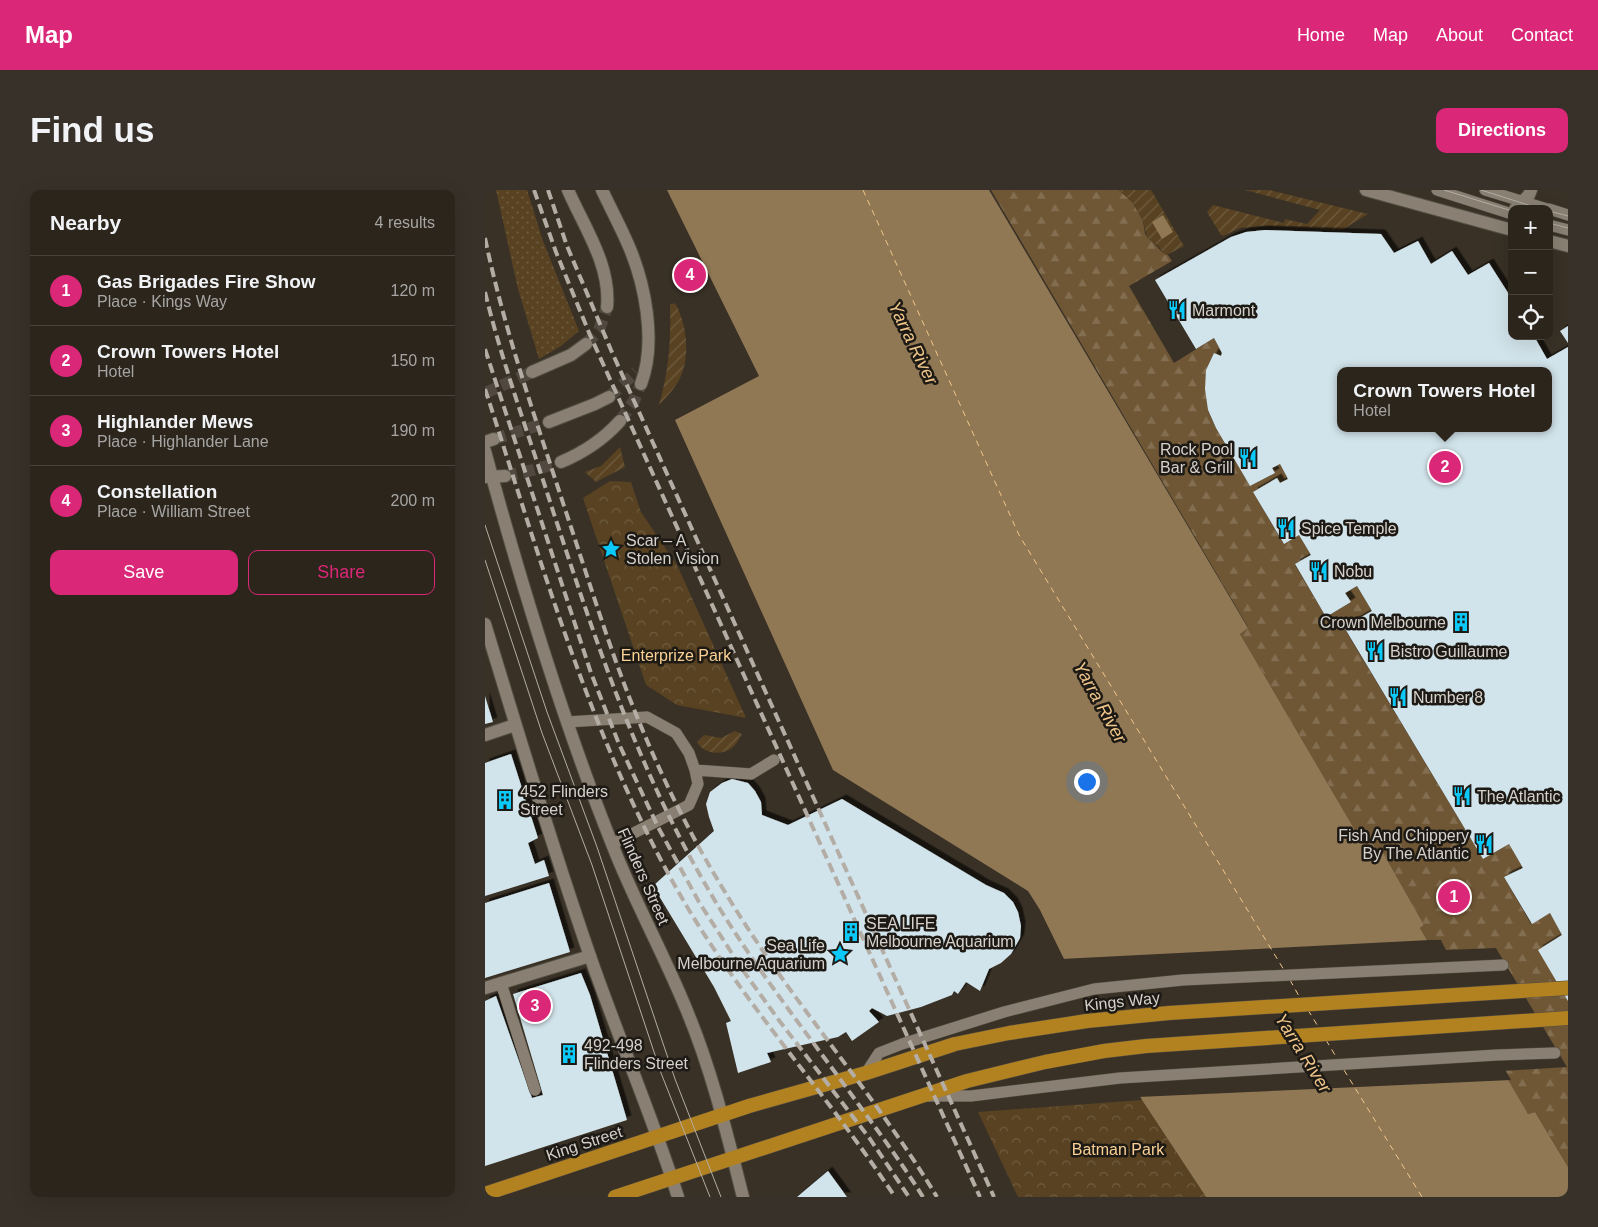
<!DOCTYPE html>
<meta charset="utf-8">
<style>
body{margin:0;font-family:Helvetica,sans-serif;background:#373129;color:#f1f3f6}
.controls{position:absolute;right:15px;top:15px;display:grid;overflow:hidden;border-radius:10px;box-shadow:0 5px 20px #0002}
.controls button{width:45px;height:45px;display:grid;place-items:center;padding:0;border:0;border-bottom:1px solid #47423b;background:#2b251c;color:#f1f3f6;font:25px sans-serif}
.you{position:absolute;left:601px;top:591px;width:18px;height:18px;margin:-12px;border:4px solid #fff;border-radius:50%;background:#1a73e8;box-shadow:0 0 0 8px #1a73e833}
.badge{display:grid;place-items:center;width:32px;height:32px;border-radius:50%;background:#db2777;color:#fff;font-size:16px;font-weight:700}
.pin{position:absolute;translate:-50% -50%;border:2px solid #fff;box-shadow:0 1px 5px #0006}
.popup{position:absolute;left:852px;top:177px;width:215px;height:65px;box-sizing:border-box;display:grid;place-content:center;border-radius:10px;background:#2b251c;filter:drop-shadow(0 1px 4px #0005);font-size:16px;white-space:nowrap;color:#a6a5a3}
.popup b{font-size:19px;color:#f1f3f6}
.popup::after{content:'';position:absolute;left:50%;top:100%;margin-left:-10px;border:10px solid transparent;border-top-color:#2b251c}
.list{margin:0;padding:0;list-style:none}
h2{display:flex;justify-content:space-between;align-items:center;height:65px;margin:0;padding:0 20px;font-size:21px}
h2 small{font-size:16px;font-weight:400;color:#a6a5a3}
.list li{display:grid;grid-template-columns:32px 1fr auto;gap:15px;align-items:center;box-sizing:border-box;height:70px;padding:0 20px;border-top:1px solid #47423b}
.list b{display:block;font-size:19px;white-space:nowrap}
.list p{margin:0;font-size:16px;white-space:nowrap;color:#a6a5a3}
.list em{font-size:16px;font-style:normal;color:#a6a5a3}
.actions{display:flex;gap:10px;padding:15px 20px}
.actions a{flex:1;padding:11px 0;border:1px solid #db2777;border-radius:10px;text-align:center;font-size:18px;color:#db2777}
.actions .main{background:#db2777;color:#fff}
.icon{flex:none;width:28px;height:28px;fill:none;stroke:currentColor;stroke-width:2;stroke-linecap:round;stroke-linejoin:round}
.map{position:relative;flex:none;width:1083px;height:1007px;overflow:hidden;border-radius:10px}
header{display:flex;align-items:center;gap:30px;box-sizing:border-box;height:70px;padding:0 25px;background:#db2777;color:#fff}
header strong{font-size:24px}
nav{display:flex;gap:28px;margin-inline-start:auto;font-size:18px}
.intro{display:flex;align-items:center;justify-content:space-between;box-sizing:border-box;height:120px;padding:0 30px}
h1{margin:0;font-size:35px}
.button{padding:12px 22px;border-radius:10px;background:#db2777;color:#fff;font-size:18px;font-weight:700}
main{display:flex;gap:30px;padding:0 30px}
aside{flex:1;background:#2b251c;border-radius:10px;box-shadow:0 5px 20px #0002}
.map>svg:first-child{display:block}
</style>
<header>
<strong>Map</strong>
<nav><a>Home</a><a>Map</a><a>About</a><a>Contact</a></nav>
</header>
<div class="intro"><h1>Find us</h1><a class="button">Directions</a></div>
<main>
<aside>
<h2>Nearby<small>4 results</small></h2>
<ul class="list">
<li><span class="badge">1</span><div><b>Gas Brigades Fire Show</b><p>Place · Kings Way</p></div><em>120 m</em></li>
<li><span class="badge">2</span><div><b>Crown Towers Hotel</b><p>Hotel</p></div><em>150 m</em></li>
<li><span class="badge">3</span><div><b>Highlander Mews</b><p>Place · Highlander Lane</p></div><em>190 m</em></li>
<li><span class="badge">4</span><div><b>Constellation</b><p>Place · William Street</p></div><em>200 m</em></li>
</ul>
<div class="actions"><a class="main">Save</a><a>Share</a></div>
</aside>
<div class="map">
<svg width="1083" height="1007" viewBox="0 0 1083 1007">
<defs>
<pattern id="grass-dots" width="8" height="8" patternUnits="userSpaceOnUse" patternTransform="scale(1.25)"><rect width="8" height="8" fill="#584221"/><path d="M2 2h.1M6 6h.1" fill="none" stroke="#6f5c40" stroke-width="1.8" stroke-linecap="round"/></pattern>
<pattern id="forest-firs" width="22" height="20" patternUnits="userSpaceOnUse" patternTransform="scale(1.25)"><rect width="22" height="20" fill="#6f5735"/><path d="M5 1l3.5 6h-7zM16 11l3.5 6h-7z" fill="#836e51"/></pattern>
<pattern id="park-crowns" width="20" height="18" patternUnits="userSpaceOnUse" patternTransform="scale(1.25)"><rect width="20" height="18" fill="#584221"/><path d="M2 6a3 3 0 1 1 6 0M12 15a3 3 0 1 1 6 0" fill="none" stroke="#6f5c40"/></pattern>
<pattern id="garden-furrows" width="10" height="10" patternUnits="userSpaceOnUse" patternTransform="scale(1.25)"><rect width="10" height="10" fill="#584221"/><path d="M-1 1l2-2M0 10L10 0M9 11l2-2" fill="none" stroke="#6f5c40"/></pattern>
<filter id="shadow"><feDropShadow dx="4.5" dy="-4.5" stdDeviation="0" flood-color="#0009"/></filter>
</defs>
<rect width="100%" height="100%" fill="#393126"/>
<path fill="url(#grass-dots)" d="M11 0H42L58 51 94 141 76 156 54 169 33 99Z"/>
<path fill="url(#forest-firs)" d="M506 0H634L648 13 658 31 660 44 677 62 683 65 687 71 644 96 689 173 729 148 737 163 736 166 729 163 721 180 723 221 731 238 765 296 789 283 787 278 795 274 803 289 795 293 792 288 768 302 798 353 814 345 826 365 810 375 841 427 866 412 860 403 872 396 887 421 859 438 998 669 1024 654 1038 678 1019 687 1046 734 1065 723 1077 745 1083 811V977L1050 922 1043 924 1018 881 1082 877 1011 758 961 760 956 750H942L935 738 939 735 896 659 884 664 755 444 763 437Z"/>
<path fill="url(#park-crowns)" d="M125 291 146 292 156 322 193 377 261 528 192 515 161 495 98 308Z
M657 910 721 1007H533L493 922Z"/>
<path fill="url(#garden-furrows)" d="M634 0H666L699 56 684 64 680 65 673 56 662 48 658 31 648 13Z
M760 0H784L883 24 857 40 779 36 755 38 738 46 736 45 722 22 728 15 799 33 800 29 822 34 835 20Z
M190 113C202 134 206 168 194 190 189 200 181 207 174 215 184 180 186 151 185 115Z
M135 257 140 277 111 292 100 282 116 276Z
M250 541 257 544C254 549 252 554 247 558 237 566 218 564 212 552L219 545 236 548Z"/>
<path fill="#917855" d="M182 0H504L763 438 755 444 884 664 896 659 939 735 935 738 1043 924 1050 922 1083 977V1007H721L657 910 578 767 555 720 543 701 348 580 190 230 274 186Z
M678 25 688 42 677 49 667 32Z"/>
<path fill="#393126" d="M945 750 1026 890 653 907 576 769Z"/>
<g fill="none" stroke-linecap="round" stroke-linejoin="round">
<path stroke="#f0c68b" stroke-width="1" stroke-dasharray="6 5" stroke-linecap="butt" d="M378 0 534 345 799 780
M805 790 815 808
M823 820 834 838
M841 850 853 870
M859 880 937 1007"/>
</g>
<path fill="#d2e4eb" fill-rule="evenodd" filter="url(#shadow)" d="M780 40 896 44 909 63 933 51 946 74 967 61 983 85 1004 73 1027 109V146H1049L1062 169 1083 157V811L1053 760 1077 745 1065 723 1047 734 1019 687 1038 678 1024 654 998 669 859 437 887 421 872 396 860 403 866 412 841 427 810 374 826 365 814 345 799 354 768 302 792 288 795 293 803 289 795 274 787 278 790 283 765 296 731 238 723 220 720 199 721 180 729 163 736 166 737 163 729 148 711 159 670 90 746 47 761 42ZM856 181H1064V238H856Z
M1083 136V153L1075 141Z
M0 506 8 532 0 534Z
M26 564 53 648 43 653 50 674 59 670 64 686 0 706V573Z
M247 589 263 593 270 601 276 612 277 625 303 635 357 609 501 695 519 703 528 712 533 722 536 736 535 748 526 764 516 773 504 779 495 801 481 792 473 804 469 801 467 805 436 817 402 826 387 818 384 821 394 832 367 851 361 842 353 847 282 863 286 872 253 883 241 833 246 831 229 797 168 696 229 641 224 627 221 614 225 602 237 593Z
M64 693 85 762 0 788V713Z
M96 783 105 805 142 930 0 976V811L11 806 47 908 58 905 28 804Z
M343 981 362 1007H312Z"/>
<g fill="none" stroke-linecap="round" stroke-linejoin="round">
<path stroke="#51493f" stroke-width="12" stroke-dasharray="12 6" stroke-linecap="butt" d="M101 154 114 140 122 117
M0 203 47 182
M124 207 151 182
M135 231 149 211 156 194
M9 249 64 232
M20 286 48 280 76 272"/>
<g stroke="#534d43" stroke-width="12">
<path id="service" d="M952 0 1027 24
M1000 0 1062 19
M1064 19 1083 25
M1064 35 1083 40
M82 532 162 527 191 543 204 563 210 580 213 594 204 615 127 654
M210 580 266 584 289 570
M16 793 50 900
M381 883 394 863 417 854 519 822 609 799 698 790 1018 775
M443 906H486L635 888 1012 865 1070 863"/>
</g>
<g stroke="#534d43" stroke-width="14">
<path id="pedestrian" d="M0 545 30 535"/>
</g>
<g stroke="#534d43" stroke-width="14">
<path id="minor" d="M0 798 105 766"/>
</g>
<g stroke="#534d43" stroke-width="14">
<path id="tertiary" d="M83 0C99 37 126 75 122 117
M117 0C125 17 134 34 142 52 160 92 172 152 156 194
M881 0 1027 40
M1030 19 1044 5 1046 0
M1064 51 1083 56
M47 182 86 165 101 154
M64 232 110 214 124 207
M0 252 9 249
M76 272C100 262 118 250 135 231
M0 287 20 286"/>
</g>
<g stroke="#534d43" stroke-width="14">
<path id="secondary" d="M0 261C36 394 76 526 127 654 149 711 179 764 202 821 227 881 242 944 258 1007
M0 434C34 545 67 657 105 766 133 847 167 925 193 1007"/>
</g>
<g stroke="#534d43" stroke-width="15">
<path id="trunk" d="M0 1004 264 916 381 883 470 854 524 843 602 831 684 823 1083 798
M130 1007 482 891 560 872 619 861 661 856 1083 828"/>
</g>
<use href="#service" stroke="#898073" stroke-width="11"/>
<use href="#pedestrian" stroke="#898073" stroke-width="12"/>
<use href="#minor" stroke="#898073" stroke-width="12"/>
<use href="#tertiary" stroke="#898073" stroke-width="12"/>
<use href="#secondary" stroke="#898073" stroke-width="12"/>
<use href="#trunk" stroke="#b28120" stroke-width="14"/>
<path stroke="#b3ada5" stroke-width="1" d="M959 0 1027 21
M996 0 1056 19
M1064 21 1083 26
M1064 33 1083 38
M0 335 62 522 112 657 190 889 236 1007
M0 370 57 543 107 675 176 883 225 1007"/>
<path stroke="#b3ada5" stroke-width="4" stroke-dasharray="10 5" stroke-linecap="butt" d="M49 0 71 62 105 145 495 1007
M63 0 82 56 126 160 509 1007
M0 48C19 139 50 227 79 316 96 367 112 418 130 469 159 550 195 629 240 702 304 809 388 901 452 1007
M0 102C18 176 45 248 68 321 114 461 157 592 235 719 277 787 327 850 374 915 396 945 418 975 438 1007
M0 159 106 483 134 554 173 637 214 712 257 779 293 829 385 949 424 1007
M0 199C58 376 108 559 204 720 265 821 345 908 410 1007"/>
</g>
<defs>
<g id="restaurant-bare" transform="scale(1.5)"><path d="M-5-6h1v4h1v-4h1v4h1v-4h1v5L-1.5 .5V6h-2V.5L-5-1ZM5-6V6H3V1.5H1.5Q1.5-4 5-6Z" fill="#0bcafa" stroke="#1d1a15" stroke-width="2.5" paint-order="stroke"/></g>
<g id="sight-bare" transform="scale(1.5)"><path d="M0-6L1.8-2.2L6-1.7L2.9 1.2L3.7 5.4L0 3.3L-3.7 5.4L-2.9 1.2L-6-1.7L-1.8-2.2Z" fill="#0bcafa" stroke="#1d1a15" stroke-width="2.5" paint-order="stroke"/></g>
<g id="building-bare" transform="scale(1.5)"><path d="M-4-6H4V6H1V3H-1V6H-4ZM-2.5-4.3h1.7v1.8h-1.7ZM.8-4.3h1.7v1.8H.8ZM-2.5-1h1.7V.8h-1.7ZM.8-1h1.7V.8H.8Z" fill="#0bcafa" stroke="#1d1a15" stroke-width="2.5" paint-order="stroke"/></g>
</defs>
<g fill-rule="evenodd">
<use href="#restaurant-bare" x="692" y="120"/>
<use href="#restaurant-bare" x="763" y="268"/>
<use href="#restaurant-bare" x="801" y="338"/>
<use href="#sight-bare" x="126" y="359"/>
<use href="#restaurant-bare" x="834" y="381"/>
<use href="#building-bare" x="976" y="432"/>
<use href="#restaurant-bare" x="890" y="461"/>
<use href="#restaurant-bare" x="913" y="507"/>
<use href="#restaurant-bare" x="977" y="606"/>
<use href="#building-bare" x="20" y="610"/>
<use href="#restaurant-bare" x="999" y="654"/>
<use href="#building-bare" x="366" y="742"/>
<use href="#sight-bare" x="355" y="764"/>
<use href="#building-bare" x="84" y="864"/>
</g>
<g text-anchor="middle" stroke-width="5" stroke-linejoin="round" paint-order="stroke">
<g font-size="16" fill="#d6d1ca" stroke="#1d1a15" text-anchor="start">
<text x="707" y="126">Marmont</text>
<text x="748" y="265" text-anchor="end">Rock Pool<tspan x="748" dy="18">Bar &amp; Grill</tspan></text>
<text x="816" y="344">Spice Temple</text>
<text x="141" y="356">Scar – A<tspan x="141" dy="18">Stolen Vision</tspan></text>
<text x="849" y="387">Nobu</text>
<text x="961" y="438" text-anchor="end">Crown Melbourne</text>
<text x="905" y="467">Bistro Guillaume</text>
<text x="928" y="513">Number 8</text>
<text x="35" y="607">452 Flinders<tspan x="35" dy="18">Street</tspan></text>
<text x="992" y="612">The Atlantic</text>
<text x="984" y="651" text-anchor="end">Fish And Chippery<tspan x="984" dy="18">By The Atlantic</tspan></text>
<text x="381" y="739">SEA LIFE<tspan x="381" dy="18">Melbourne Aquarium</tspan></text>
<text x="340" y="761" text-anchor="end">Sea Life<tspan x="340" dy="18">Melbourne Aquarium</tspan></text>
<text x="99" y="861">492-498<tspan x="99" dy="18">Flinders Street</tspan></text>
</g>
<g font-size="16" fill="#fad095" stroke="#1d1a15">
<text x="191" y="471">Enterprize Park</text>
<text x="633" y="965">Batman Park</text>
</g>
<g font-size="16" fill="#d6d1ca" stroke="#1d1a15">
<text transform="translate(159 686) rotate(66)" y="6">Flinders Street</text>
<text transform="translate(637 811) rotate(-6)" y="6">Kings Way</text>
<text transform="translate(99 953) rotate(-18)" y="6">King Street</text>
</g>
<g font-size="18" font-style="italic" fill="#f0c68b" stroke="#1d1a15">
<text transform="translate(428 153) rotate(64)" y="6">Yarra River</text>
<text transform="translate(615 512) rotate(61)" y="6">Yarra River</text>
<text transform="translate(818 863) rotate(58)" y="6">Yarra River</text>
</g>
</g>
</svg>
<div class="controls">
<button>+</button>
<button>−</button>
<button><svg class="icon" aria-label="locate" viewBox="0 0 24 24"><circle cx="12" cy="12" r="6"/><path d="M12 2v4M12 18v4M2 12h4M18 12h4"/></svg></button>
</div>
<div class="you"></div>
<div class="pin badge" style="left:969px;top:707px">1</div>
<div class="pin badge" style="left:960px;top:277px">2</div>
<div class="popup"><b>Crown Towers Hotel</b>Hotel</div>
<div class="pin badge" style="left:50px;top:816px">3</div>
<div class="pin badge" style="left:205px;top:85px">4</div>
</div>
</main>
